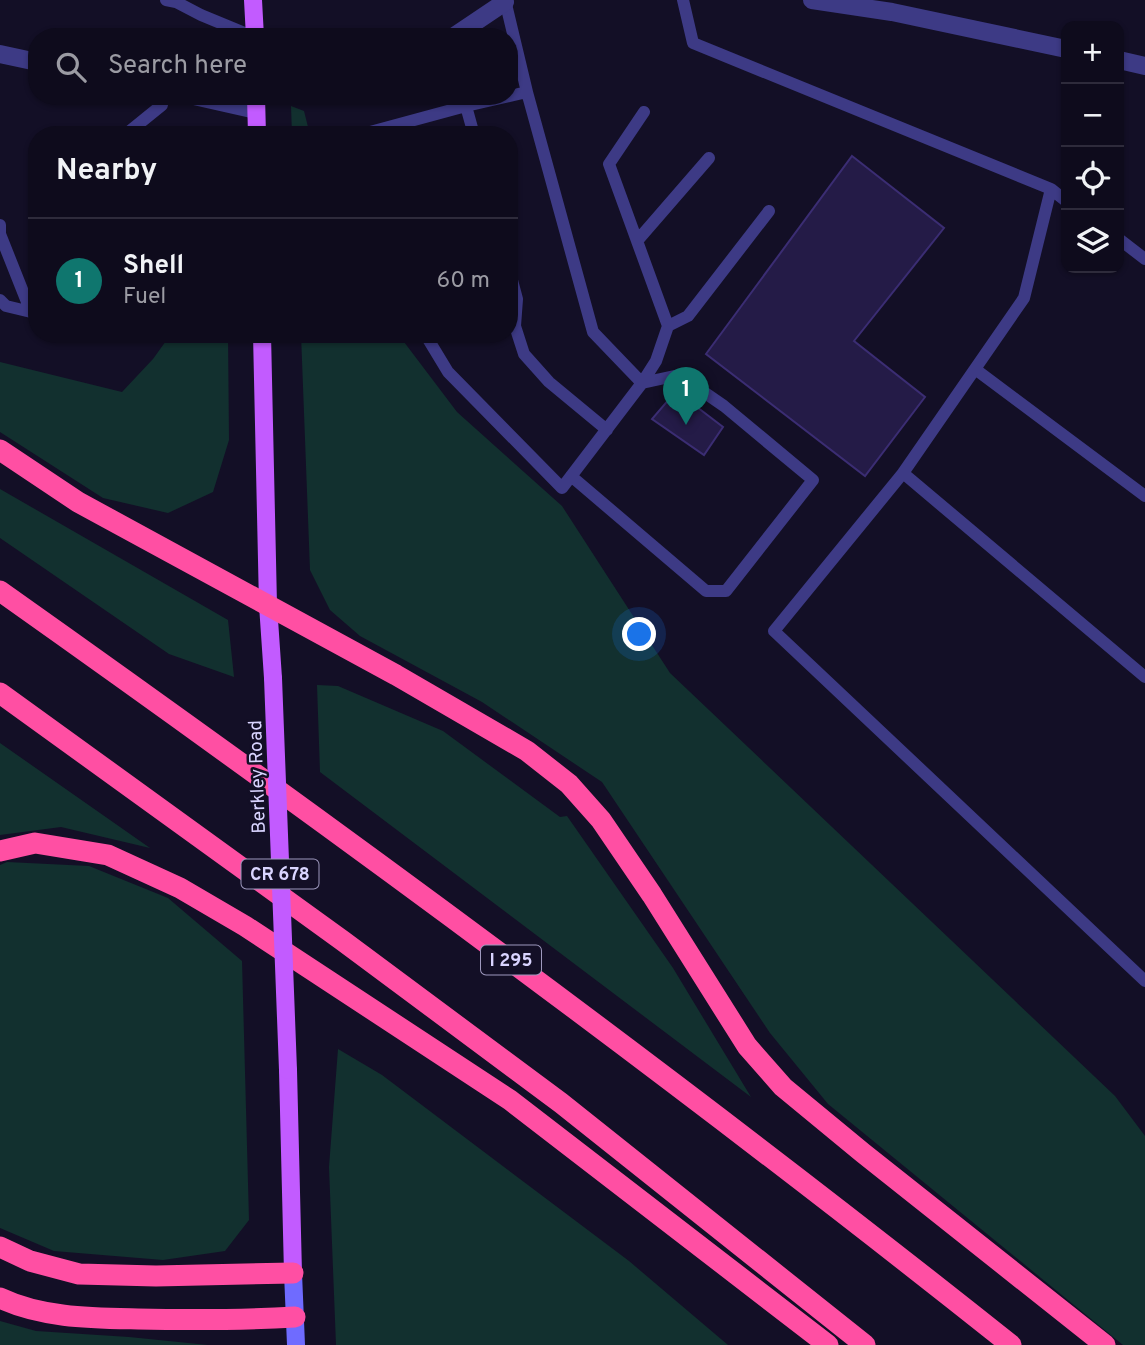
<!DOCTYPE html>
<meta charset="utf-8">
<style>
body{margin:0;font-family:Overpass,sans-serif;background:#171425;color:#f1f3f6}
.controls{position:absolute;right:21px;top:21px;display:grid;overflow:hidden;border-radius:14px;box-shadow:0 2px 5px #0004}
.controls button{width:63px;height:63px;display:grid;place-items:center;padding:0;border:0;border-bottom:2px solid #2e2b3b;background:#0e0b1c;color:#f1f3f6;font:35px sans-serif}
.you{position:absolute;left:640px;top:635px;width:24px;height:24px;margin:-18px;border:5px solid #fff;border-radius:50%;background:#1a73e8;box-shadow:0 0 0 10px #1a73e833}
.badge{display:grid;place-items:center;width:46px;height:46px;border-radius:50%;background:#0f766e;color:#fff;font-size:23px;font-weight:700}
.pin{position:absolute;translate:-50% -58px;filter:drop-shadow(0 2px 4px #0008)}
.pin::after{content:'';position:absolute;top:37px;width:24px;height:21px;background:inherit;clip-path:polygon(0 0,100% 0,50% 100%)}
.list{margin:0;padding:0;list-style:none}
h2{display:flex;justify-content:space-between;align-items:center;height:91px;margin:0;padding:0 28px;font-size:30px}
h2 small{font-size:23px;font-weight:400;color:#9b9ba3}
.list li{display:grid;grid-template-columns:46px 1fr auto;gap:21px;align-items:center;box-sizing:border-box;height:126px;padding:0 28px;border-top:2px solid #2e2b3b}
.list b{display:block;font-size:26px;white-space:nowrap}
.list p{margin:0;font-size:23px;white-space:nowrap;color:#9b9ba3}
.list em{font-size:23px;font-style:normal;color:#9b9ba3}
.icon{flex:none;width:38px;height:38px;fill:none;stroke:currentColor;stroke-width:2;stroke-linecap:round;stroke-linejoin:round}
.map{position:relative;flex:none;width:1145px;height:1345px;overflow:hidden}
.search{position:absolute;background:#0e0b1c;box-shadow:0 2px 5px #0004;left:28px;top:28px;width:490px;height:77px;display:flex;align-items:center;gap:18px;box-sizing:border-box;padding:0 24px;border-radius:28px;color:#9b9ba3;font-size:26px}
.panel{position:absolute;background:#0e0b1c;box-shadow:0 2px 5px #0004;left:28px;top:126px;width:490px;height:217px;border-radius:28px}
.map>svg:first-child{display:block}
</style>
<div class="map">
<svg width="1145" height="1345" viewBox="0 0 1145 1345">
<rect width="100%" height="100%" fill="#130f26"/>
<path fill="#12302f" d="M291 106 304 111 310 135H292Z
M171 334H228L229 440 213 492 168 513 103 498 0 432V362L122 392 153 359Z
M301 334H398L457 412 562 506 670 673 1115 1096 1145 1136V1345H1123L828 1104 770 1033 602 782 482 702 360 636 330 610 310 570Z
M0 489 228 620 234 677 169 654 0 538Z
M317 685 338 686 443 731 560 817 567 816 673 968 751 1097 320 772Z
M0 743 150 848 61 827 0 835Z
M7 862 89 866 168 898 242 961 249 1220 225 1251 163 1260 54 1251 0 1228V865Z
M338 1049 382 1075 629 1261 728 1345H336L329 1167Z
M0 1321 36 1331 129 1337 208 1345H0Z"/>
<path fill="#241b47" stroke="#3b2d73" stroke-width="2" d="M852 156 944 228 854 341 925 397 865 476 706 354Z
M37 236V258L32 257Z
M676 391 723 427 704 455 652 419Z"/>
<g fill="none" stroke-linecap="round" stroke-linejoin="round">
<path stroke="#3d3a85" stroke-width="12" d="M166 0 176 2 201 15 254 37
M683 0 693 43 1051 189 1066 201
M466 106 474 135
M125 135 162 105
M359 135 466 106 527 92 505 0
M1051 189 1024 298 903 473 1145 677
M0 225V234L31 312 37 313
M1119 239 1145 259
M637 241 709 158
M509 269 517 299 515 326 524 354 549 382 607 430
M0 300 6 306 31 312
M668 326 688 316 769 211
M425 334 448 372 562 488 642 383 593 332 527 92
M975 369 1145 496
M642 383 656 361 668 326 609 164 644 112
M903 473 774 631 1145 981
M571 476 706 591H726L813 480 724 406 679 375 642 383"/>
<path stroke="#3d3a85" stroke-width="18" d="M812 0 892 12 1066 49
M453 37 505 2
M0 54 37 62
M1119 60 1145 66
M194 96 256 110"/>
<path stroke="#6f6bff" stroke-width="18" d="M293 1273 296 1345"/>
<path stroke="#c25bff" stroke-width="18" d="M253 0 255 37
M256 96 257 135
M262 334 268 605 273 678
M288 1070 293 1273"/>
<path stroke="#ff4fa3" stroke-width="21" d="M0 450 78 502 396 675 527 751 569 784 601 820 652 895 747 1046 783 1087 863 1153 1105 1345
M0 591C343 834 682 1083 1011 1345
M0 693 343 941 561 1103 865 1345
M0 851 35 843 108 855 180 888 245 926 510 1100 828 1345
M0 1247 30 1261 79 1274 156 1276 293 1273
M0 1298C42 1318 92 1318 138 1319 190 1320 242 1320 295 1317"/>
<path stroke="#c25bff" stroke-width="18" d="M273 678 288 1070"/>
</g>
<g text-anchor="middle" stroke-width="5" stroke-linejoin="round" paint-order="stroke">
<g fill="#130f26" stroke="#9e99be" stroke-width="2">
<rect x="241.5" y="859.5" width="77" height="29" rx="5"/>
<rect x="481" y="945.5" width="60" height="29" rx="5"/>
</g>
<g font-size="18" font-weight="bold" fill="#d9d4ff">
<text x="280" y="880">CR 678</text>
<text x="511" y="966">I 295</text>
</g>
<g font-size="19" fill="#d9d4ff" stroke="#130f26">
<text transform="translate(256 777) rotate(-92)" y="7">Berkley Road</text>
</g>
</g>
</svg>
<div class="controls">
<button>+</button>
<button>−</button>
<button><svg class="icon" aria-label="locate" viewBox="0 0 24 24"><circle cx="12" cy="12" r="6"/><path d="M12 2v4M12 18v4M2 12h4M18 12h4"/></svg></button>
<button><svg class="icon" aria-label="layers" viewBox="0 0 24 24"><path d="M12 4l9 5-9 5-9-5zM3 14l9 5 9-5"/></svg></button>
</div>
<div class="you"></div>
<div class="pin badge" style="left:686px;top:425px">1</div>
<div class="search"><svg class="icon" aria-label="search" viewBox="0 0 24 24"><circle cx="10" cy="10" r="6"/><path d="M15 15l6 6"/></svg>Search here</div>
<section class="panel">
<h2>Nearby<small></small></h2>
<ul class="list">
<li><span class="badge">1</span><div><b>Shell</b><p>Fuel</p></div><em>60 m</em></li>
</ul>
</section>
</div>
